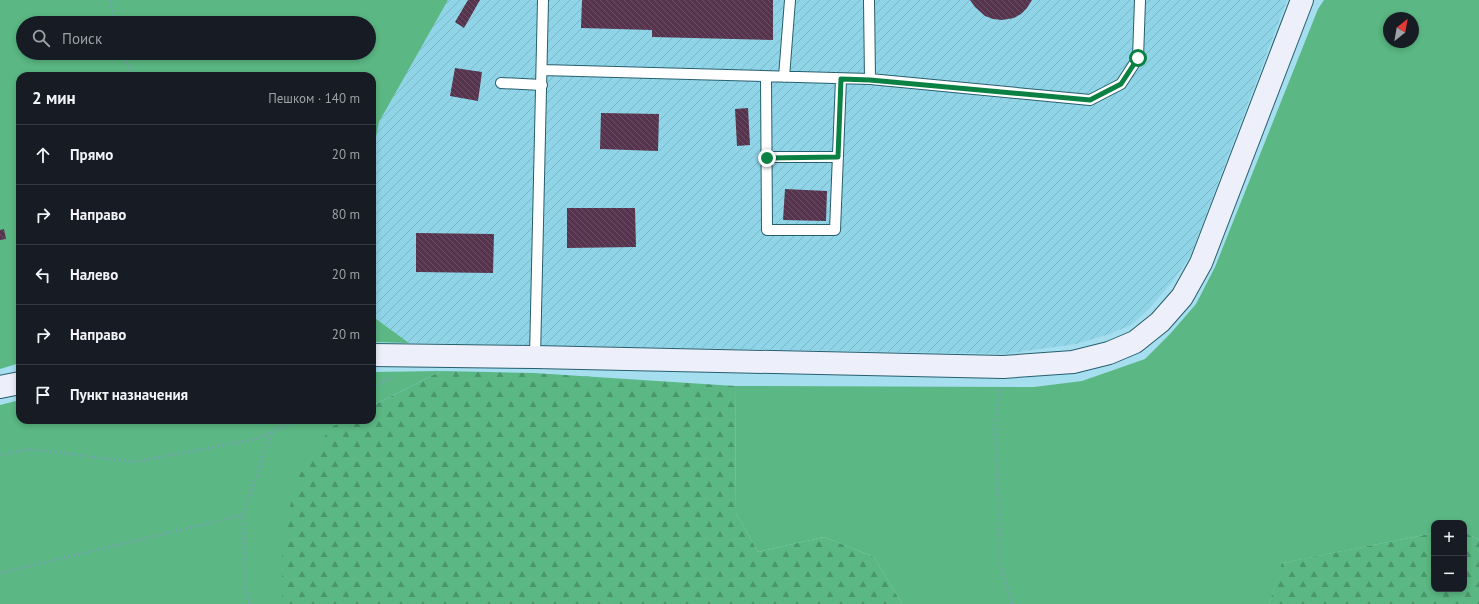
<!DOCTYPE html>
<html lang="ru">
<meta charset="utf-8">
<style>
body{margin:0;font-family:"PT Sans",sans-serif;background:#20242c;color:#f1f3f6}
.controls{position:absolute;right:12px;bottom:12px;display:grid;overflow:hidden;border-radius:8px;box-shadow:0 2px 6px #0003}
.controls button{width:36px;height:36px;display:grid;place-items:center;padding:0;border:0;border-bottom:1px solid #363941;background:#171b24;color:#f1f3f6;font:20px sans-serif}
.compass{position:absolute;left:1383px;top:12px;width:36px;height:36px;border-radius:50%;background:#171b24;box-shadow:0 2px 6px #0003;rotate:31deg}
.stop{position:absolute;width:12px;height:12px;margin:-9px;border:3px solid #0b8043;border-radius:50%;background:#fff}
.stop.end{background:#0b8043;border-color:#fff;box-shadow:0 1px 4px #0008}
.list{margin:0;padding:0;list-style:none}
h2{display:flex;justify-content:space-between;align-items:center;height:52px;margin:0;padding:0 16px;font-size:17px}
h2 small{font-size:13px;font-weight:400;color:#9ea1a6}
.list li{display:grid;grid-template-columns:26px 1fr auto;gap:12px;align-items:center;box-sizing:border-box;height:60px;padding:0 16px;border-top:1px solid #363941}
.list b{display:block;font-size:15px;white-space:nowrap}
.list em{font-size:13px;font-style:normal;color:#9ea1a6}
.icon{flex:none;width:22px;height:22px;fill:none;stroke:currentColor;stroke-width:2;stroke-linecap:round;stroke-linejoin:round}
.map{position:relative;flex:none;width:1479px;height:604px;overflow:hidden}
.search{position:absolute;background:#171b24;box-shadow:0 2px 6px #0003;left:16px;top:16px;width:360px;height:44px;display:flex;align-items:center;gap:10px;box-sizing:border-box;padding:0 14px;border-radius:22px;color:#9ea1a6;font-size:15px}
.panel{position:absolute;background:#171b24;box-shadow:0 2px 6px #0003;left:16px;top:72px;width:360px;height:352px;border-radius:12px}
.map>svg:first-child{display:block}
</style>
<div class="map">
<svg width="1479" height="604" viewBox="0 0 1479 604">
<defs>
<pattern id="industrial-furrows" width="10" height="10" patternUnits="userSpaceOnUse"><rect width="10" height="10" fill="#90d4e7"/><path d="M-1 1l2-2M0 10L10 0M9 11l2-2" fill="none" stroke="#7bb6c6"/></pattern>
<pattern id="forest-firs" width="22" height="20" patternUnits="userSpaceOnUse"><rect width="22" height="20" fill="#5bb884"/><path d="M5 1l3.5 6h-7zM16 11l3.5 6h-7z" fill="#4a956c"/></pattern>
<pattern id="building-back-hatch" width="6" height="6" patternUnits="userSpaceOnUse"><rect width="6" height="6" fill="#56344d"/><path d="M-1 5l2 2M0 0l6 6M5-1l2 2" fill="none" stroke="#695064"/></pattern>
</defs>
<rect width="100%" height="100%" fill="#a5deef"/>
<path fill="url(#industrial-furrows)" d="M448 0H1287L1190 257 1171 283 1149 309 1131 325 1110 334 1076 344 1005 354 409 343 372 316V158L379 122Z"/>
<path fill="#5bb884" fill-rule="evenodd" d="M0 0H448L379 122 372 158V76H20V363L0 369ZM23 23H369V53H23Z
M1324 0H1479V540L1464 532V523H1434V533L1283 563 1269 604H902L874 557 824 537 758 552 736 513 735 386 1034 387 1082 381 1145 359 1170 334 1196 304 1215 267 1318 9ZM1389 18H1413V42H1389Z
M372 316 409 343 372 342Z
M441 371 372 406V372Z
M20 400V420H345L331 427 282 542V604H0V405Z"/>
<path fill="url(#forest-firs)" d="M441 371 534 373 735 386 736 513 758 552 824 537 874 557 902 604H282V542L296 480 331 427 345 420H372V406Z
M1464 532 1479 540V604H1269L1282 563 1434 533V589H1464Z"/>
<path fill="url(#building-back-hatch)" d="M468 0H480L464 28 455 22Z
M582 0H773V40L652 37V30L581 28Z
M970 0H1032L1027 8 1021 14 1014 18 1002 20 993 19 985 16 975 7Z
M455 68 482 72 478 101 450 96Z
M748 108 750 145 737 146 735 109Z
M601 113 659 114 658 151 600 149Z
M785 189 827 191 826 221 783 220Z
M567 208H635L636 247 567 248Z
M4 229 6 239 0 240V230Z
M416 233 494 234 493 273 416 272Z"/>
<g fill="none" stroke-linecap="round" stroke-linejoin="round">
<g stroke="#275f6e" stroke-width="12">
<path id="lane" d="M869 0 870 79
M542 70 870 79 1090 100 1121 84 1138 58 1140 0
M766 77 767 230H835L841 79
M784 77 790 0
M501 83 542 85
M767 157H838
M535 357 543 0"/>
</g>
<g stroke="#275f6e" stroke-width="24">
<path id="secondary" d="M372 355 535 357 1003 367 1073 362 1109 353 1135 342 1160 322 1182 297 1201 263 1302 0
M0 387 20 383"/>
</g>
<path stroke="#74a2b0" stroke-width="2.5" stroke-dasharray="2 3" stroke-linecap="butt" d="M110 0 115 23
M121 53V56L135 76
M372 329 378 333
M372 387 391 378
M1000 389 995 424 1001 566 1012 604
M0 455 30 449 134 462 256 439 298 420
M0 573 243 515
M249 604 245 590 243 515 272 432"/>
<use href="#lane" stroke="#fff" stroke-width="10"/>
<use href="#secondary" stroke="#edeffa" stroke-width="22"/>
</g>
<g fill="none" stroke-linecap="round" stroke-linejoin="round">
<path stroke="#0b8043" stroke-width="5" d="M767 158 838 157 841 79 870 80 1090 100 1121 84 1138 58"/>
</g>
</svg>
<div class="controls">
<button>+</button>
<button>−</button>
</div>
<svg class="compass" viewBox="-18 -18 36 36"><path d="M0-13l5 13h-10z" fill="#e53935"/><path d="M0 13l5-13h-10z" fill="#9ea1a6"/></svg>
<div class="stop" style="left:1138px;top:58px"></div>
<div class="stop end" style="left:767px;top:158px"></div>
<div class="search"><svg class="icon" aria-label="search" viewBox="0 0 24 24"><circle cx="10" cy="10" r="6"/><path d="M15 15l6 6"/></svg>Поиск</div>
<section class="panel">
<h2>2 мин<small>Пешком · 140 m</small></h2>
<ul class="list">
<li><svg class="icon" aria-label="ahead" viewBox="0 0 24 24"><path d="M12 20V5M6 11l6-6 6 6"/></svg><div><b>Прямо</b></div><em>20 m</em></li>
<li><svg class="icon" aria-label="right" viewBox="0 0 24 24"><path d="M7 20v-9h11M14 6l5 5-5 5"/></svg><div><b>Направо</b></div><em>80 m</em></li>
<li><svg class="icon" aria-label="left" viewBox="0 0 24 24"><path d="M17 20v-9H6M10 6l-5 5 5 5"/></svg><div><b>Налево</b></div><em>20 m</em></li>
<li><svg class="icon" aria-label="right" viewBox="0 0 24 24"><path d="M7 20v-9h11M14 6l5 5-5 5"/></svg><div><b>Направо</b></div><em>20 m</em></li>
<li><svg class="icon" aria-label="arrive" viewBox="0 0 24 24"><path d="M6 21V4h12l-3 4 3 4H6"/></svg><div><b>Пункт назначения</b></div></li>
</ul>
</section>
</div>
